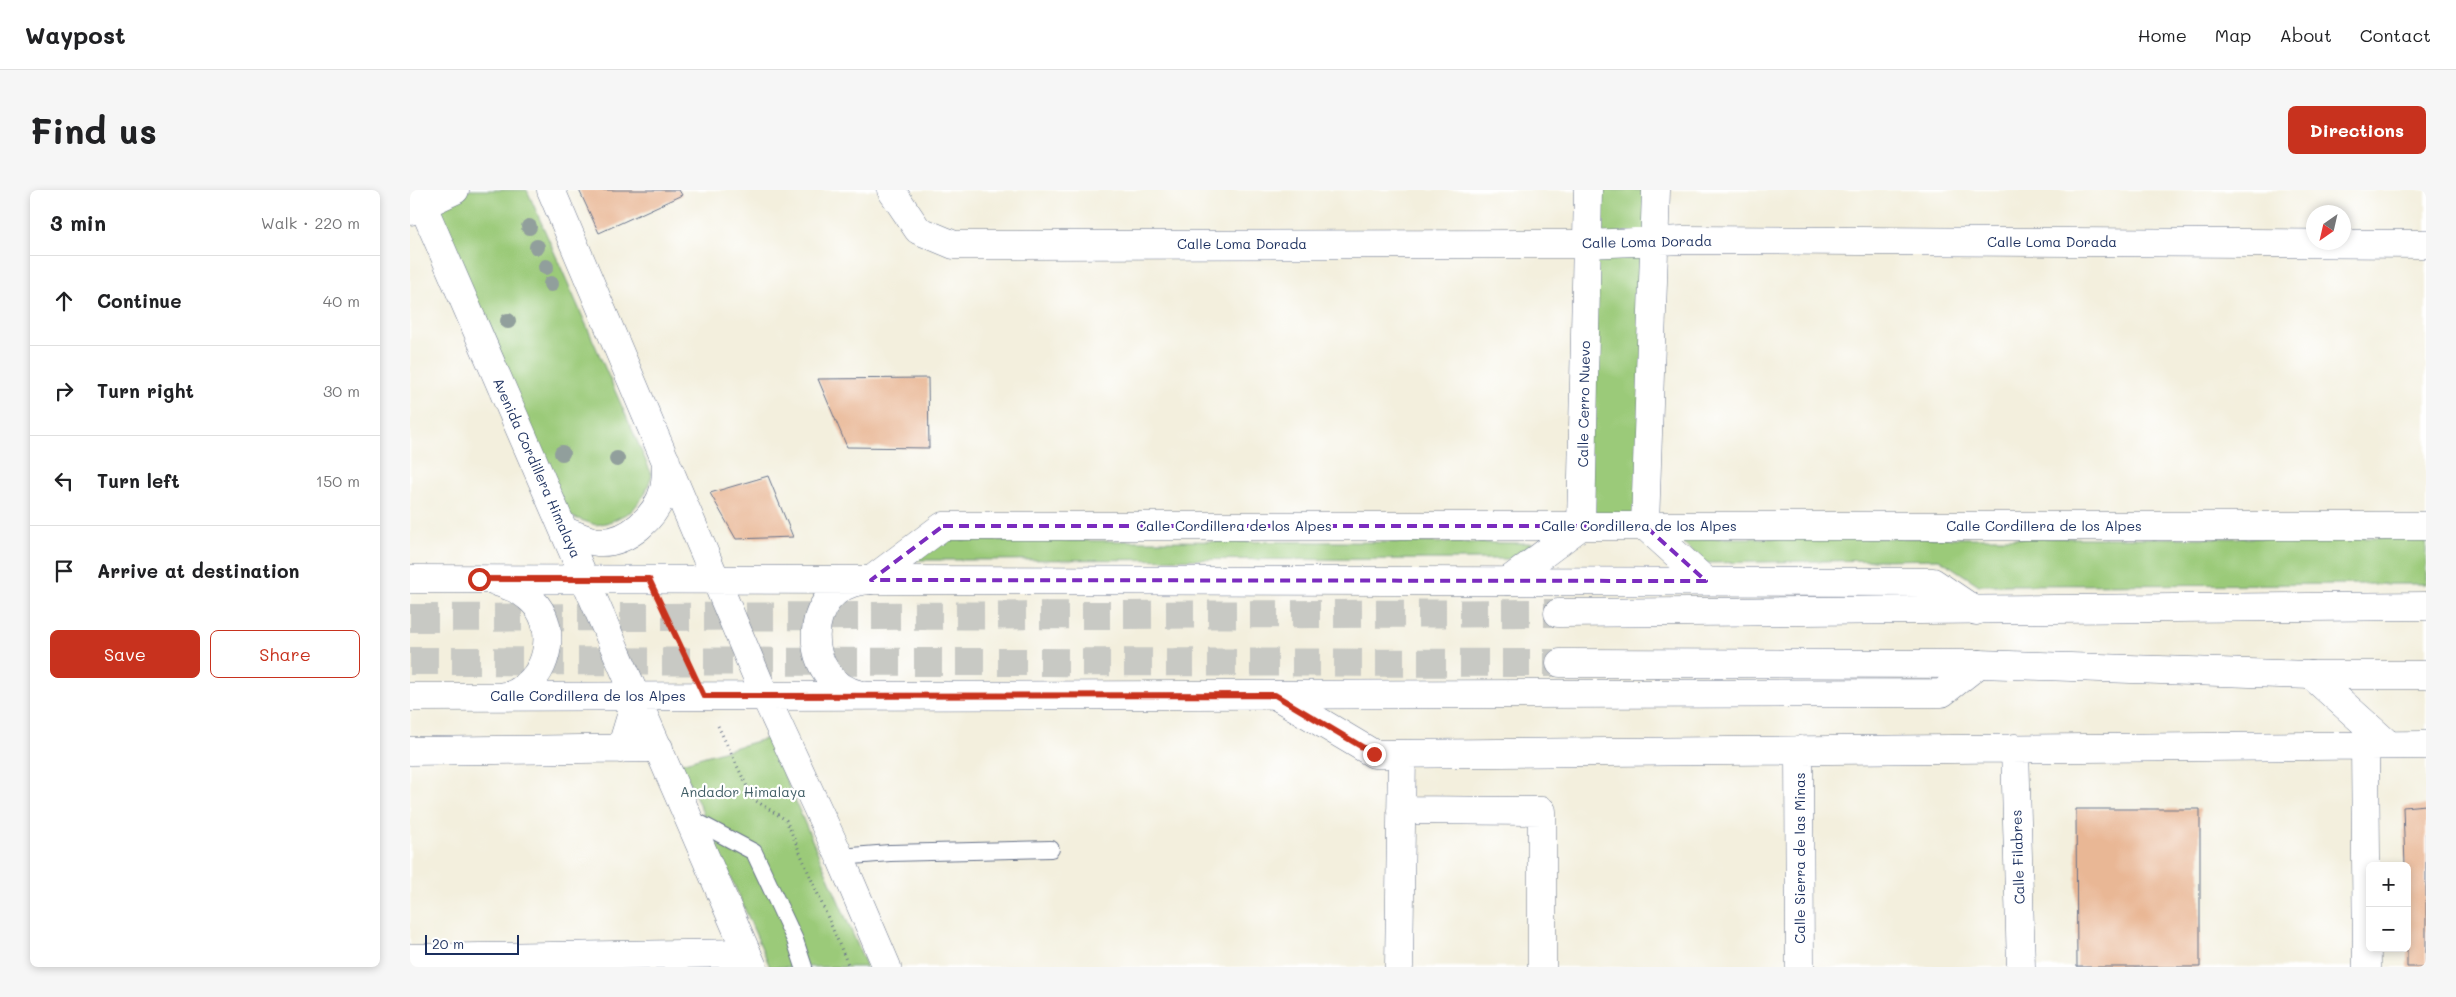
<!DOCTYPE html>
<meta charset="utf-8">
<style>
body{margin:0;font-family:Mali,sans-serif;background:#f6f6f6;color:#202124}
.controls{position:absolute;right:15px;bottom:15px;display:grid;overflow:hidden;border-radius:8px;box-shadow:0 2px 8px #0003}
.controls button{width:45px;height:45px;display:grid;place-items:center;padding:0;border:0;border-bottom:1px solid #e0e0e0;background:#fff;color:#202124;font:25px sans-serif}
.compass{position:absolute;left:1896px;top:15px;width:45px;height:45px;border-radius:50%;background:#fff;box-shadow:0 2px 8px #0003;rotate:214deg}
.scale{position:absolute;left:15px;bottom:12px;width:94px;box-sizing:border-box;padding-left:5px;border:2px solid #1b2f5e;border-top:0;font-size:14px;line-height:18px;white-space:nowrap;color:#1b2f5e;-webkit-text-stroke:4px #fff;paint-order:stroke}
.stop{position:absolute;width:15px;height:15px;margin:-11px;border:4px solid #c8321e;border-radius:50%;background:#fff}
.stop.end{background:#c8321e;border-color:#fff;box-shadow:0 1px 5px #0008}
.list{margin:0;padding:0;list-style:none}
h2{display:flex;justify-content:space-between;align-items:center;height:65px;margin:0;padding:0 20px;font-size:21px}
h2 small{font-size:16px;font-weight:400;color:#757577}
.list li{display:grid;grid-template-columns:32px 1fr auto;gap:15px;align-items:center;box-sizing:border-box;height:90px;padding:0 20px;border-top:1px solid #e0e0e0}
.list b{display:block;font-size:19px;white-space:nowrap}
.list em{font-size:16px;font-style:normal;color:#757577}
.actions{display:flex;gap:10px;padding:15px 20px}
.actions a{flex:1;padding:11px 0;border:1px solid #c8321e;border-radius:8px;text-align:center;font-size:18px;color:#c8321e}
.actions .main{background:#c8321e;color:#fff}
.icon{flex:none;width:28px;height:28px;fill:none;stroke:currentColor;stroke-width:2;stroke-linecap:round;stroke-linejoin:round}
.map{position:relative;flex:none;width:2016px;height:777px;overflow:hidden;border-radius:8px}
header{display:flex;align-items:center;gap:30px;box-sizing:border-box;height:70px;padding:0 25px;background:#fff;border-bottom:1px solid #e0e0e0}
header strong{font-size:24px}
nav{display:flex;gap:28px;margin-inline-start:auto;font-size:18px}
.intro{display:flex;align-items:center;justify-content:space-between;box-sizing:border-box;height:120px;padding:0 30px}
h1{margin:0;font-size:35px}
.button{padding:12px 22px;border-radius:8px;background:#c8321e;color:#fff;font-size:18px;font-weight:700}
main{display:flex;gap:30px;padding:0 30px}
aside{flex:1;background:#fff;border-radius:8px;box-shadow:0 2px 8px #0003}
.map>svg:first-child{display:block}
</style>
<header>
<strong>Waypost</strong>
<nav><a>Home</a><a>Map</a><a>About</a><a>Contact</a></nav>
</header>
<div class="intro"><h1>Find us</h1><a class="button">Directions</a></div>
<main>
<aside>
<h2>3 min<small>Walk · 220 m</small></h2>
<ul class="list">
<li><svg class="icon" aria-label="ahead" viewBox="0 0 24 24"><path d="M12 20V5M6 11l6-6 6 6"/></svg><div><b>Continue</b></div><em>40 m</em></li>
<li><svg class="icon" aria-label="right" viewBox="0 0 24 24"><path d="M7 20v-9h11M14 6l5 5-5 5"/></svg><div><b>Turn right</b></div><em>30 m</em></li>
<li><svg class="icon" aria-label="left" viewBox="0 0 24 24"><path d="M17 20v-9H6M10 6l-5 5 5 5"/></svg><div><b>Turn left</b></div><em>150 m</em></li>
<li><svg class="icon" aria-label="arrive" viewBox="0 0 24 24"><path d="M6 21V4h12l-3 4 3 4H6"/></svg><div><b>Arrive at destination</b></div></li>
</ul>
<div class="actions"><a class="main">Save</a><a>Share</a></div>
</aside>
<div class="map">
<svg width="2016" height="777" viewBox="0 0 2016 777">
<rect width="100%" height="100%" fill="#fff"/>
<filter id="ink" filterUnits="userSpaceOnUse"><feTurbulence type="fractalNoise" baseFrequency=".02" numOctaves="2"/><feDisplacementMap in="SourceGraphic" scale="10" xChannelSelector="R" yChannelSelector="G"/><feConvolveMatrix kernelMatrix="1 2 1 2 8 2 1 2 1" color-interpolation-filters="sRGB"/></filter>
<filter id="wash" filterUnits="userSpaceOnUse"><feTurbulence type="fractalNoise" baseFrequency=".0096" numOctaves="4" result="noise"/><feDisplacementMap in="SourceGraphic" scale="20" xChannelSelector="R" yChannelSelector="G"/><feGaussianBlur stdDeviation="1.12" result="paint"/><feColorMatrix in="noise" values="0 0 0 0 0 0 0 0 0 0 0 0 0 0 0 0 0 1.4 0 .05"/><feComposite in="paint" operator="in"/></filter>
<g filter="url(#wash)">
<rect width="100%" height="100%" fill="#f3efdd"/>
<path fill="#9bca79" stroke="#5b7c6c" d="M16 0H117L242 285 235 304 222 321 200 332 186 335 159 326Z
M1178 0H1246L1235 336 1171 342Z
M1268 348H2016V394L1569 395 1529 369 1295 373Z
M538 350 1123 353 1099 369 505 370Z
M358 548 457 777H360L271 573Z"/>
<g id="blocks">
<path fill="#e9b795" d="M169 0H269L272 5 189 43Z
M518 188 519 258 437 257 408 189Z
M358 286 383 347 326 349 300 303Z
M2016 615V777H1997V676H1995L1993 617Z
M1666 619H1790V777H1667Z"/>
</g>
</g>
<g filter="url(#ink)">
<use href="#blocks" fill-opacity="0" stroke="#67728a" stroke-width="1"/>
<g fill="none" stroke-linecap="round" stroke-linejoin="round">
<path stroke="#c8c9c4" stroke-width="28" stroke-dasharray="28 14" stroke-linecap="butt" d="M0 428 1148 423
M0 471 1150 473"/>
<g stroke="#67728a" stroke-width="18">
<path id="lane" d="M278 627 344 662 385 750 394 777
M430 667 480 663 641 659"/>
</g>
<g stroke="#67728a" stroke-width="29">
<path id="street" d="M481 0 508 40 544 55 1177 54 1273 50 2016 54
M1246 0 1235 336 1296 391
M0 21 45 0
M461 390 533 336H2016
M1098 391 1171 336 1178 0
M1901 485 1979 555
M865 505 964 564 2016 555
M1955 555 1957 777
M1605 558 1611 777
M211 559 227 506
M1389 560 1390 777
M0 561 249 558
M991 620 1132 621V777
M0 768 337 763
M989 777 992 564"/>
</g>
<g stroke="#67728a" stroke-width="29">
<path id="secondary" d="M6 0 343 777
M141 0 355 506 430 667 477 777
M154 341C165 344 177 351 188 352 218 354 247 326 254 299 256 290 256 280 256 271
M0 389 1523 392 1566 421
M87 392C99 396 109 399 118 407 146 429 142 473 117 495 110 501 103 506 94 506
M451 505C389 491 392 398 452 391
M0 507 1532 503 1569 474"/>
</g>
<g stroke="#67728a" stroke-width="29">
<path id="highway" d="M1148 423 2016 416
M1150 473 1569 474 1901 485H2016"/>
</g>
<path stroke="#67728a" stroke-width="3" stroke-dasharray="1 4" stroke-linecap="butt" d="M253 419 280 476
M308 536 343 609 376 630 439 777"/>
<use href="#lane" stroke="#fff" stroke-width="16"/>
<use href="#street" stroke="#fff" stroke-width="28"/>
<use href="#secondary" stroke="#fff" stroke-width="28"/>
<use href="#highway" stroke="#fff" stroke-width="28"/>
</g>
<g fill="#919f9c">
<circle cx="119" cy="37" r="8"/>
<circle cx="127" cy="57" r="8"/>
<circle cx="136" cy="77" r="8"/>
<circle cx="141" cy="94" r="8"/>
<circle cx="98" cy="131" r="8"/>
<circle cx="152" cy="263" r="8"/>
<circle cx="207" cy="269" r="8"/>
</g>
</g>
<g fill="none" stroke-linecap="round" stroke-linejoin="round" filter="url(#ink)">
<path stroke="#c8321e" stroke-width="6" d="M69 389H239L294 506 865 505 964 564"/>
</g>
<path fill="none" stroke="#7b2cbf" stroke-width="4" stroke-dasharray="10 6" stroke-linejoin="round" d="M533 336H1235L1296 391 461 390Z"/>
<g text-anchor="middle" stroke-width="4.5" stroke-linejoin="round" paint-order="stroke">
<g font-size="14" fill="#1b2f5e" stroke="#fff">
<text transform="translate(1237 52) rotate(-1)" y="5">Calle Loma Dorada</text>
<text x="1642" y="57">Calle Loma Dorada</text>
<text x="832" y="59">Calle Loma Dorada</text>
<text transform="translate(1174 214) rotate(-89)" y="5">Calle Cerro Nuevo</text>
<text transform="translate(127 278) rotate(66)" y="5">Avenida Cordillera Himalaya</text>
<text x="824" y="341">Calle Cordillera de los Alpes</text>
<text x="1229" y="341">Calle Cordillera de los Alpes</text>
<text x="1634" y="341">Calle Cordillera de los Alpes</text>
<text x="178" y="511">Calle Cordillera de los Alpes</text>
<text transform="translate(1608 667) rotate(-92)" y="5">Calle Filabres</text>
<text transform="translate(1390 668) rotate(-90)" y="5">Calle Sierra de las Minas</text>
</g>
<g font-size="14" fill="#415e66" stroke="#fff">
<text x="333" y="607">Andador Himalaya</text>
</g>
</g>
</svg>
<div class="controls">
<button>+</button>
<button>−</button>
</div>
<svg class="compass" viewBox="-18 -18 36 36"><path d="M0-13l5 13h-10z" fill="#e53935"/><path d="M0 13l5-13h-10z" fill="#757577"/></svg>
<div class="scale">20 m</div>
<div class="stop" style="left:69px;top:389px"></div>
<div class="stop end" style="left:964px;top:564px"></div>
</div>
</main>
